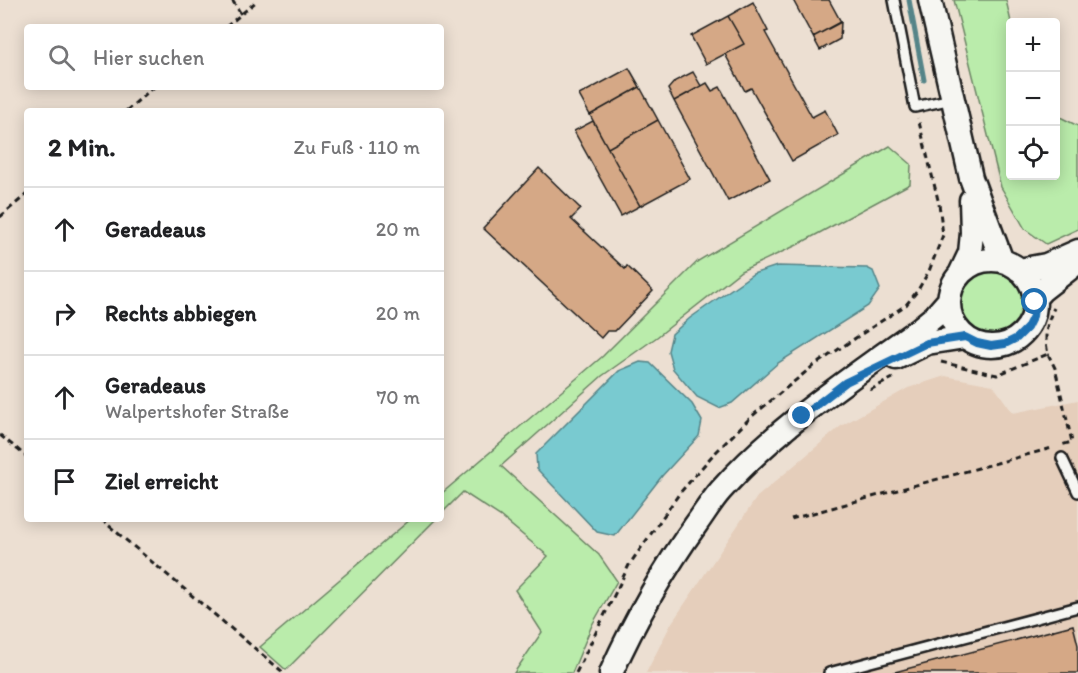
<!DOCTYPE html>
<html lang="de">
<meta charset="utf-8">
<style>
body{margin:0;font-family:Itim,sans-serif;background:#f6f6f6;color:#202124}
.controls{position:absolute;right:18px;top:18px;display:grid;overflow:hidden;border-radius:6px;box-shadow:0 3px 15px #0003}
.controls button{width:54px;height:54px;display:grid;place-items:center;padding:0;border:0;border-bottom:2px solid #e0e0e0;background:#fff;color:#202124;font:30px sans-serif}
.stop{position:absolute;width:18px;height:18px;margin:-14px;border:4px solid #1f6fb2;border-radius:50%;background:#fff}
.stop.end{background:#1f6fb2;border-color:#fff;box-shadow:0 2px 6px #0008}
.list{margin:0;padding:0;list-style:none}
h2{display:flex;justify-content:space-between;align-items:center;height:78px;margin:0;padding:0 24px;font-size:26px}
h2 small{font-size:20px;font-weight:400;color:#757577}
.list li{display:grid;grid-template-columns:39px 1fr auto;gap:18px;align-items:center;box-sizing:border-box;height:84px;padding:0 24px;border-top:2px solid #e0e0e0}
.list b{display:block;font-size:22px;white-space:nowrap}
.list p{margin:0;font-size:20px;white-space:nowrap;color:#757577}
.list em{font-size:20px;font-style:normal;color:#757577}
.icon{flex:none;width:33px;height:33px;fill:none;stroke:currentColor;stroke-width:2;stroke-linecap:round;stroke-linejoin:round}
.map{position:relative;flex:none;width:1078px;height:673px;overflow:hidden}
.search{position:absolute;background:#fff;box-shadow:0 3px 15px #0003;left:24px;top:24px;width:420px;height:66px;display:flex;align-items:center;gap:15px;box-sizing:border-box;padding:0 21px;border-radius:6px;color:#757577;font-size:22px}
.panel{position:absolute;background:#fff;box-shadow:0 3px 15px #0003;left:24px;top:108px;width:420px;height:414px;border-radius:6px}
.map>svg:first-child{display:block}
</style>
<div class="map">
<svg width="1078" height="673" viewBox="0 0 1078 673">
<rect width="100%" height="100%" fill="#ecdfd2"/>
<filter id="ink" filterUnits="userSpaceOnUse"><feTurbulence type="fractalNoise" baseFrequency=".0167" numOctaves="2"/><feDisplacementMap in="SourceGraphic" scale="12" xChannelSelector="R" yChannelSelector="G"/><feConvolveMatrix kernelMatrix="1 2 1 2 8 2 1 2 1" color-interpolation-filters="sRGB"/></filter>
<g filter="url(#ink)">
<path fill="#e5cebb" d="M945 376 993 385 1013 413 1078 400V673H646L671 624 757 497 841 426 908 388Z"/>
<path fill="#baecab" stroke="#6b8464" stroke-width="1.5" d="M954 0H1006L1011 22 1010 176H1056V115L1078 126V229L1046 244 1025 229 1001 187Z
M890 146 911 164 910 184 797 245 741 271 657 337 602 376 501 466 599 555 617 581 592 625 572 673H514L542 632 515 590 548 556 500 516 463 492 441 514V494L603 356 698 261Z
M956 302a33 33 0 1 1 66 0a33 33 0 1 1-66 0Z
M411 519H436L286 670 260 647Z"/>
<path fill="#79cad0" stroke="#548488" stroke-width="1.5" d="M777 266 867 268 873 271 880 289 868 306 778 363 732 403 719 408 697 397 673 369 668 351 672 334 690 318 753 274Z
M640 362 650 363 692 404 702 421 699 436 662 476 615 536 597 532 537 469 536 454 619 371Z"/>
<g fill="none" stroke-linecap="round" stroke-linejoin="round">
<path stroke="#548488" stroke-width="5" d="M909 0 924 80"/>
</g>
<path fill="#d5a886" stroke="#1c1c1c" stroke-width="1.5" d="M793 0H829L841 22 813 37Z
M753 2 768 31 765 32 812 117 825 110 838 135 792 161 751 88 745 91 725 54 744 44 728 16Z
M728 16 744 44 706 64 691 36Z
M841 22 840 39 820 50 813 37Z
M629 68 640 87 590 115 579 95Z
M693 72 701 86 674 101 668 89 675 81Z
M707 83 712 91 720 87 770 179 728 201 674 101Z
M640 87 658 120 608 148 590 115Z
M658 120 690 179 640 206 608 148Z
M593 121 640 206 621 216 574 131Z
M539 168 581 209 571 219 625 269 627 266 653 291 615 331H607L601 338 483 228Z
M1073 625 1078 645V673H891Z"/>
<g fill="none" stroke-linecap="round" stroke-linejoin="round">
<g stroke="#1c1c1c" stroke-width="14">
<path id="service" d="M894 0 915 107 952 99
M1062 458 1078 492
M829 673 1078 607"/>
</g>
<g stroke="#1c1c1c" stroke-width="27">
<path id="tertiary" d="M930 0 971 178 1002 261
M949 303a43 43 0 1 1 86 0a43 43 0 1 1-86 0Z
M1019 270 1046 265 1078 251
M960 274 970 253 972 233 971 200
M1034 299 1042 290 1078 262
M896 358 927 343 965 337
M611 673C635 620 663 570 697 523 705 512 712 500 721 490 777 427 851 378 919 329L935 316 949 300"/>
</g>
<path stroke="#1c1c1c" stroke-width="3" stroke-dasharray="6 4.5" stroke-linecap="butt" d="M232 0 241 14
M226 27 258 0
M126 111 154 87
M0 217 27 194
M1048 354 1055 368 1072 442 1061 445
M941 362 997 375 1048 354C1044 336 1046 324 1054 308
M870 390 893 378
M0 435 27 457
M101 519 284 673
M791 519 1052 448
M576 673 629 565 679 494 711 457 751 417 813 366 906 305 918 290 929 271 943 235 939 204 918 118"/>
<use href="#service" stroke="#f6f6f2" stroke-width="9"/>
<use href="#tertiary" stroke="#f6f6f2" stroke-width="22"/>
</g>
</g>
<g fill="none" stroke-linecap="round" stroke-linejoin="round" filter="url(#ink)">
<path stroke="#1f6fb2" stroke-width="8" d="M802 416 846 382 927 343 965 337 977 343 991 346 1005 344 1017 338 1027 328 1033 316 1035 302"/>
</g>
</svg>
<div class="controls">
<button>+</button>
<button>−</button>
<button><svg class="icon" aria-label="locate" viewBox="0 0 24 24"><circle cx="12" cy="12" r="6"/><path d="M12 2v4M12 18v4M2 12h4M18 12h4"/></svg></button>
</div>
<div class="stop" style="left:1035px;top:302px"></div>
<div class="stop end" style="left:802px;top:416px"></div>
<div class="search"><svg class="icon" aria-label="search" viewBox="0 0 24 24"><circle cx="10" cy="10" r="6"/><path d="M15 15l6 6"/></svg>Hier suchen</div>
<section class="panel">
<h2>2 Min.<small>Zu Fuß · 110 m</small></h2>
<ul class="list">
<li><svg class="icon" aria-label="ahead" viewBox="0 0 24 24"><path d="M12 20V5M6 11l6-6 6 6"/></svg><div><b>Geradeaus</b></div><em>20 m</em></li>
<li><svg class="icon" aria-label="right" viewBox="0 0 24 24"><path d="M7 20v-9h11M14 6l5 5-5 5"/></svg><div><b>Rechts abbiegen</b></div><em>20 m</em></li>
<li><svg class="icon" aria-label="ahead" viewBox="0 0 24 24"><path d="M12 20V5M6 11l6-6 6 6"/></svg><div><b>Geradeaus</b><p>Walpertshofer Straße</p></div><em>70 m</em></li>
<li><svg class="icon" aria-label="arrive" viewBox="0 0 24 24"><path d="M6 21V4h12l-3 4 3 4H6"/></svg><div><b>Ziel erreicht</b></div></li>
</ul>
</section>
</div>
